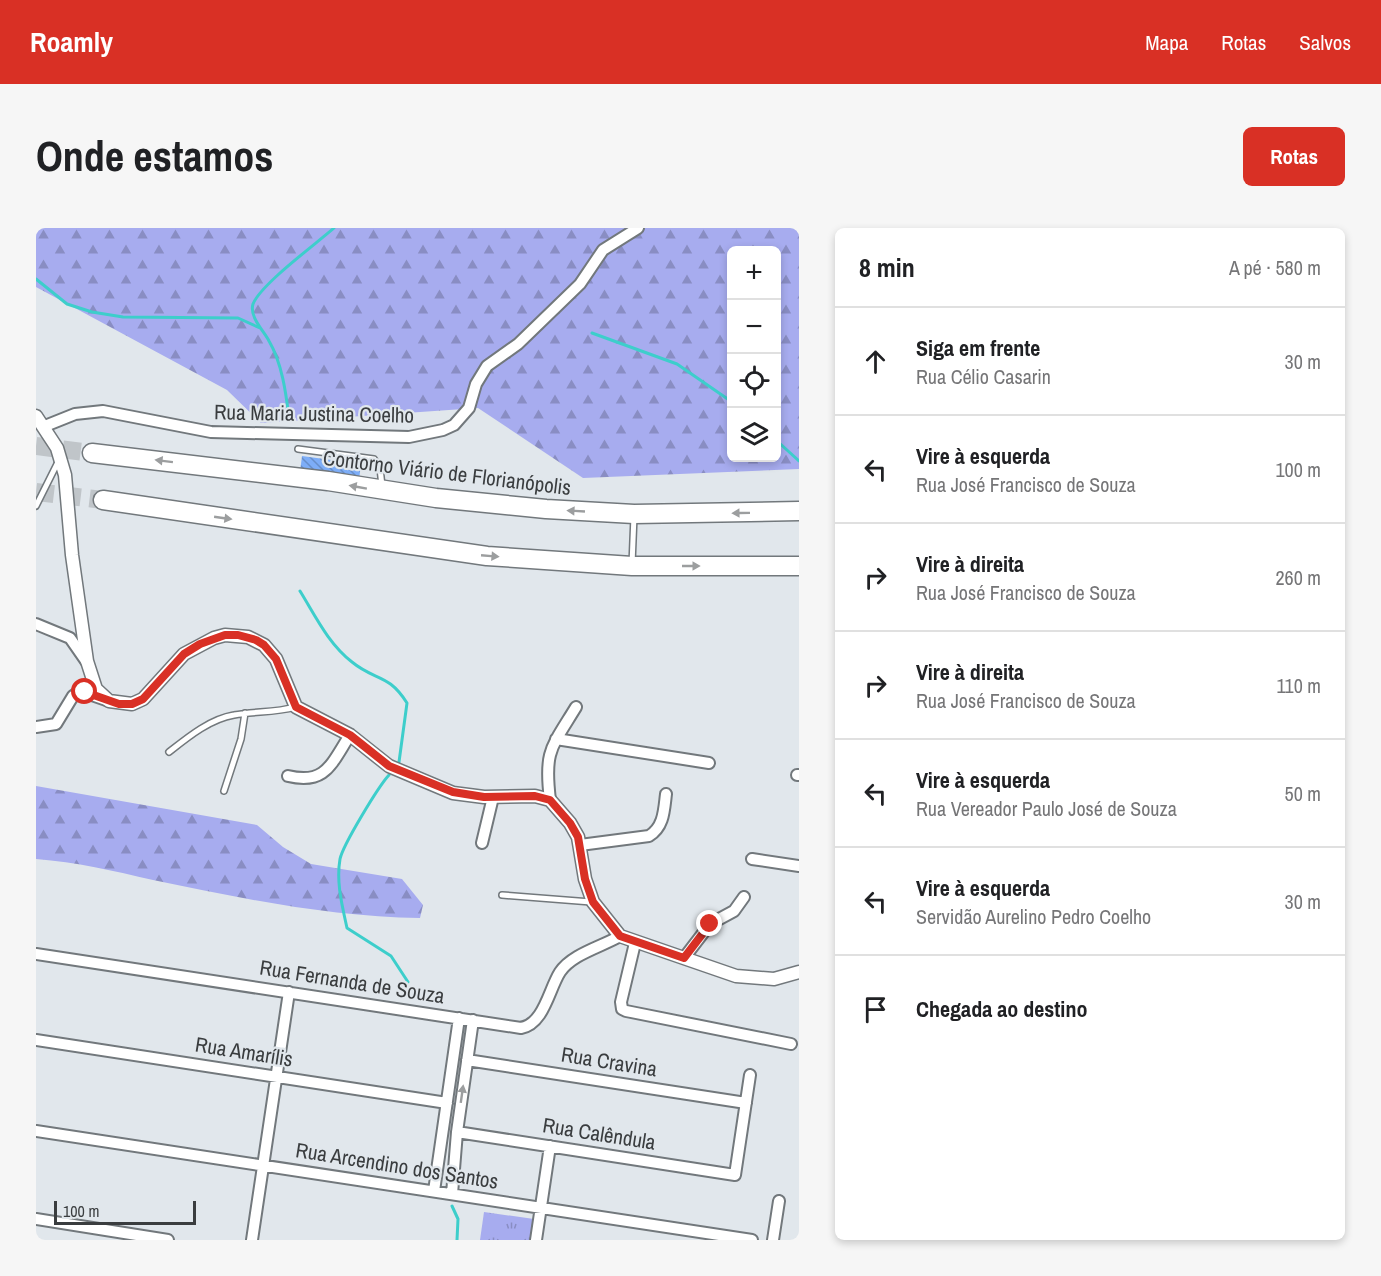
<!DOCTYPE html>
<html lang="pt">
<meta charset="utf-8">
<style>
body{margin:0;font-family:"Archivo Narrow",sans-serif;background:#f6f6f6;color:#202124}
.controls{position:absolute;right:18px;top:18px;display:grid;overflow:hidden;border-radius:9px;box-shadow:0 3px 9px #0003}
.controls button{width:54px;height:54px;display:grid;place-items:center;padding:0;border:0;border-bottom:2px solid #e0e0e0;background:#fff;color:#202124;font:30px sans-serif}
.scale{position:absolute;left:18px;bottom:15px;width:142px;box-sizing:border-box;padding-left:6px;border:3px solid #3a3d3f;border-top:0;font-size:16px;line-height:21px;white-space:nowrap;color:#3a3d3f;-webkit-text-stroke:4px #e1e7ec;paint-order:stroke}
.stop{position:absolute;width:18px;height:18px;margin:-14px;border:4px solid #d93025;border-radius:50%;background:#fff}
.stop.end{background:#d93025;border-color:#fff;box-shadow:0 2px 6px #0008}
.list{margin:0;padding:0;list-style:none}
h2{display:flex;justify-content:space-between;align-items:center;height:78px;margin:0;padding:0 24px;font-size:26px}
h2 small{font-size:20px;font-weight:400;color:#757577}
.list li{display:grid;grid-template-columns:39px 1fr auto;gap:18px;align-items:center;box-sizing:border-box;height:108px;padding:0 24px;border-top:2px solid #e0e0e0}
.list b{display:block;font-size:22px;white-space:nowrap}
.list p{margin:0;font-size:20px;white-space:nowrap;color:#757577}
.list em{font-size:20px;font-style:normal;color:#757577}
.icon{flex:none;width:33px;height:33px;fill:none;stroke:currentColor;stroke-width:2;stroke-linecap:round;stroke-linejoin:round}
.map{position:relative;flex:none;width:763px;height:1012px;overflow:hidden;border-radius:9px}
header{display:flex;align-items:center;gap:36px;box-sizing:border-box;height:84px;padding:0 30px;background:#d93025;color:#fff}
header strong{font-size:28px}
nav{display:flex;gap:33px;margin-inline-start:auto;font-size:21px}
.intro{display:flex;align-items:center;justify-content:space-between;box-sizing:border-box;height:144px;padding:0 36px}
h1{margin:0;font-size:42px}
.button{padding:15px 27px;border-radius:9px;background:#d93025;color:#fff;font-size:21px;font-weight:700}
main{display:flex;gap:36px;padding:0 36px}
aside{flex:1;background:#fff;border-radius:9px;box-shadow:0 3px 9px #0003}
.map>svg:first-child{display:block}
</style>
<header>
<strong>Roamly</strong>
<nav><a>Mapa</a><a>Rotas</a><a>Salvos</a></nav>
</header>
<div class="intro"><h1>Onde estamos</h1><a class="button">Rotas</a></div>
<main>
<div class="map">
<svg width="763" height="1012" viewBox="0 0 763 1012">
<defs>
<pattern id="forest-firs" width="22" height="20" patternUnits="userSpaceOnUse" patternTransform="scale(1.5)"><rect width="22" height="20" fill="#a7acef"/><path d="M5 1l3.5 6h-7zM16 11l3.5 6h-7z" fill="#898dc3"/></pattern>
<pattern id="park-tufts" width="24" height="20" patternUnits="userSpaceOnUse" patternTransform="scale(1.5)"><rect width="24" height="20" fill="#a7acef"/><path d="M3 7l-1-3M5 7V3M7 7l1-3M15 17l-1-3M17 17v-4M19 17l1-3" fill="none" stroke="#898dc3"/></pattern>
<pattern id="building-back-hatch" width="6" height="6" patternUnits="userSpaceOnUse" patternTransform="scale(1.5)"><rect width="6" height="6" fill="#7dadf7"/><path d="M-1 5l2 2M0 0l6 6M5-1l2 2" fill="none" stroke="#678ec9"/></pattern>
</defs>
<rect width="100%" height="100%" fill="#e1e7ec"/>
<path fill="url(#forest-firs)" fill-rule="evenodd" d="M0 0H763V241L547 250 442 180 225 195 191 162 0 59ZM696 22H740V230H696Z
M0 558 221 597 247 619 275 636 366 651 387 677 384 690C294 689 204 670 117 652 78 643 40 634 0 631Z"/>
<path fill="url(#park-tufts)" d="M448 984 498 991 495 1012H444Z"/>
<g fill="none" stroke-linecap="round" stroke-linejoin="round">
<path stroke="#3dcecb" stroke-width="3" d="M0 51 31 76 56 84 87 89 202 90 224 100
M556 105 641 136 696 174
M253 190C250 165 246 135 233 113 228 103 213 89 217 76 225 56 280 16 298 0
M740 212 763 233
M264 363C280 389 292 415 316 434 339 453 352 445 371 475L363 534
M353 547C342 559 307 617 304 631 300 654 306 677 311 700L355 728 372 754
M416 978 422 991 421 1012"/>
</g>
<path fill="url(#building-back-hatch)" d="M266 228 325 236 323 252 264 244Z"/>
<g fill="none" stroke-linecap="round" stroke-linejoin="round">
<path stroke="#c0c5c9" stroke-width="18" stroke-dasharray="18 9" stroke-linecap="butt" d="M0 218 56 225
M0 264 67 272"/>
<g stroke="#72787c" stroke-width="8">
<path id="service" d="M262 221 338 231 344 240 346 258
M0 278 23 232
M596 336 598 288
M133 524C152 509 174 491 198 487 219 483 239 485 259 479
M188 563 205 511 209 485
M466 667 555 674"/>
</g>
<g stroke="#72787c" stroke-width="14">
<path id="minor" d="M9 198 39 186 67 183 175 204 373 209 407 202 418 197 433 180 440 156 451 138 482 116 544 56 567 22 602 0
M0 396 34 410 50 433
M0 499 20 496 37 468 44 463 70 472
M520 511 673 535
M761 547H763
M252 548C290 557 295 536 314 507
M514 572C508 523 515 520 540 479
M446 615 457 569
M544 617 613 608C628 599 628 582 630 566
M716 631 763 638
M599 715 585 774 586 781 590 783 755 816
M0 726 485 800C508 796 513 761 524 744 536 726 565 719 584 708
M648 730 674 696 698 683 708 669
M0 812 411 875
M431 832 710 875
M0 903 716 1012
M421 904 699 947 714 847
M398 963 423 790
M416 966 421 904 437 792
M0 991 132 1012
M216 1012 253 764
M500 1012 514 918
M737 1012 743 973"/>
</g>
<g stroke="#72787c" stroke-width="15">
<path id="tertiary" d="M0 188 21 220 29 247 36 327 51 433 60 461 73 473 96 476 107 471 148 426 178 410 189 407 212 409 228 417 240 431 260 479 314 507 353 538 417 565 448 569 499 568 514 572 534 595 542 609 549 651 557 674 584 708 700 748 738 751 763 744"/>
</g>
<g stroke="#72787c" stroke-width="21">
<path id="motorway" d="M56 225 292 253 400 270 510 281 598 286 763 283
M67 272 451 328 596 338H763"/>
</g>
<use href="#service" stroke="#fff" stroke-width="5"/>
<use href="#minor" stroke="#fff" stroke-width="10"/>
<use href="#tertiary" stroke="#fff" stroke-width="12"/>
<use href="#motorway" stroke="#fff" stroke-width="18"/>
</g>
<defs><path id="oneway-solid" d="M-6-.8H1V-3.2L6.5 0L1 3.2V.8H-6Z" transform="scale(1.5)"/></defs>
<g fill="#9c9e9f">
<use href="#oneway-solid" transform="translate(128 233) rotate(-173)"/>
<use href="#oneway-solid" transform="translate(322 259) rotate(-170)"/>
<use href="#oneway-solid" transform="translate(540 283) rotate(-177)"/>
<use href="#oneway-solid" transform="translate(705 285) rotate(179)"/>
<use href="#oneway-solid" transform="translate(187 290) rotate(8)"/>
<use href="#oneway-solid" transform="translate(454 328) rotate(5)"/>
<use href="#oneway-solid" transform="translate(655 338)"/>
<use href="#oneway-solid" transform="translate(426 866) rotate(-82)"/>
</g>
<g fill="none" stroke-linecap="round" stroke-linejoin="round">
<path stroke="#d93025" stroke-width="8" d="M49 464 83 476H96L107 471 148 426 164 416 189 407H202L220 412 228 417 240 431 260 479 314 507 353 538 417 564 448 569 499 568 514 572 534 595 542 609 549 651 557 674 584 708 648 730 674 696"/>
</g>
<g text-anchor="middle" stroke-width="4.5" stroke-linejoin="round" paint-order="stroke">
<g font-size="21" fill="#3a3d3f" stroke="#e1e7ec">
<text transform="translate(278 186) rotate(1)" y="7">Rua Maria Justina Coelho</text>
<text transform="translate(411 245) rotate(7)" y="7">Contorno Viário de Florianópolis</text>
<text transform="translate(316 754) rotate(9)" y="7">Rua Fernanda de Souza</text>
<text transform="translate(208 824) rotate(9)" y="7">Rua Amarílis</text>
<text transform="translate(573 834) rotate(9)" y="7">Rua Cravina</text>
<text transform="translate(563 906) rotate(9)" y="7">Rua Calêndula</text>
<text transform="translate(361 938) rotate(9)" y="7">Rua Arcendino dos Santos</text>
</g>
</g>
</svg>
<div class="controls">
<button>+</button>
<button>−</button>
<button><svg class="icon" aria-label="locate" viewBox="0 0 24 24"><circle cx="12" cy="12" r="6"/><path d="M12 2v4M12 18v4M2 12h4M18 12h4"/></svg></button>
<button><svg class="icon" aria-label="layers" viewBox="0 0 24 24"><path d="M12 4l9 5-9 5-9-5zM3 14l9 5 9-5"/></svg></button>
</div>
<div class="scale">100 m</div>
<div class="stop" style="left:49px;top:464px"></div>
<div class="stop end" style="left:674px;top:696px"></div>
</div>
<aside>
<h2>8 min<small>A pé · 580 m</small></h2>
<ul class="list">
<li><svg class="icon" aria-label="ahead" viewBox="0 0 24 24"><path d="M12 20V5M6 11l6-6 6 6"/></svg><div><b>Siga em frente</b><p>Rua Célio Casarin</p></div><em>30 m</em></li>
<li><svg class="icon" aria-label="left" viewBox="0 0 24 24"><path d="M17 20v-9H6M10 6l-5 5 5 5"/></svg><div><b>Vire à esquerda</b><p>Rua José Francisco de Souza</p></div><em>100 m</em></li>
<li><svg class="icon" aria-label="right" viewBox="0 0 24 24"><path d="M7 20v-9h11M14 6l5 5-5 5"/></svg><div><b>Vire à direita</b><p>Rua José Francisco de Souza</p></div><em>260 m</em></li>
<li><svg class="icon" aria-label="right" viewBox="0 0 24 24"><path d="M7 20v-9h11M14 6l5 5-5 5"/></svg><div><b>Vire à direita</b><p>Rua José Francisco de Souza</p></div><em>110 m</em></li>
<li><svg class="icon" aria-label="left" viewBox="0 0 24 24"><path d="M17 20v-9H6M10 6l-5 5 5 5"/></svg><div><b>Vire à esquerda</b><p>Rua Vereador Paulo José de Souza</p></div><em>50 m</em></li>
<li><svg class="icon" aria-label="left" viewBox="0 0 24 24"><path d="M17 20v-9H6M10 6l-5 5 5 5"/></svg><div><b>Vire à esquerda</b><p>Servidão Aurelino Pedro Coelho</p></div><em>30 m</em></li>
<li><svg class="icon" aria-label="arrive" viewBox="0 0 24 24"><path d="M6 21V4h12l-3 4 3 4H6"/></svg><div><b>Chegada ao destino</b></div></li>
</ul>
</aside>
</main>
